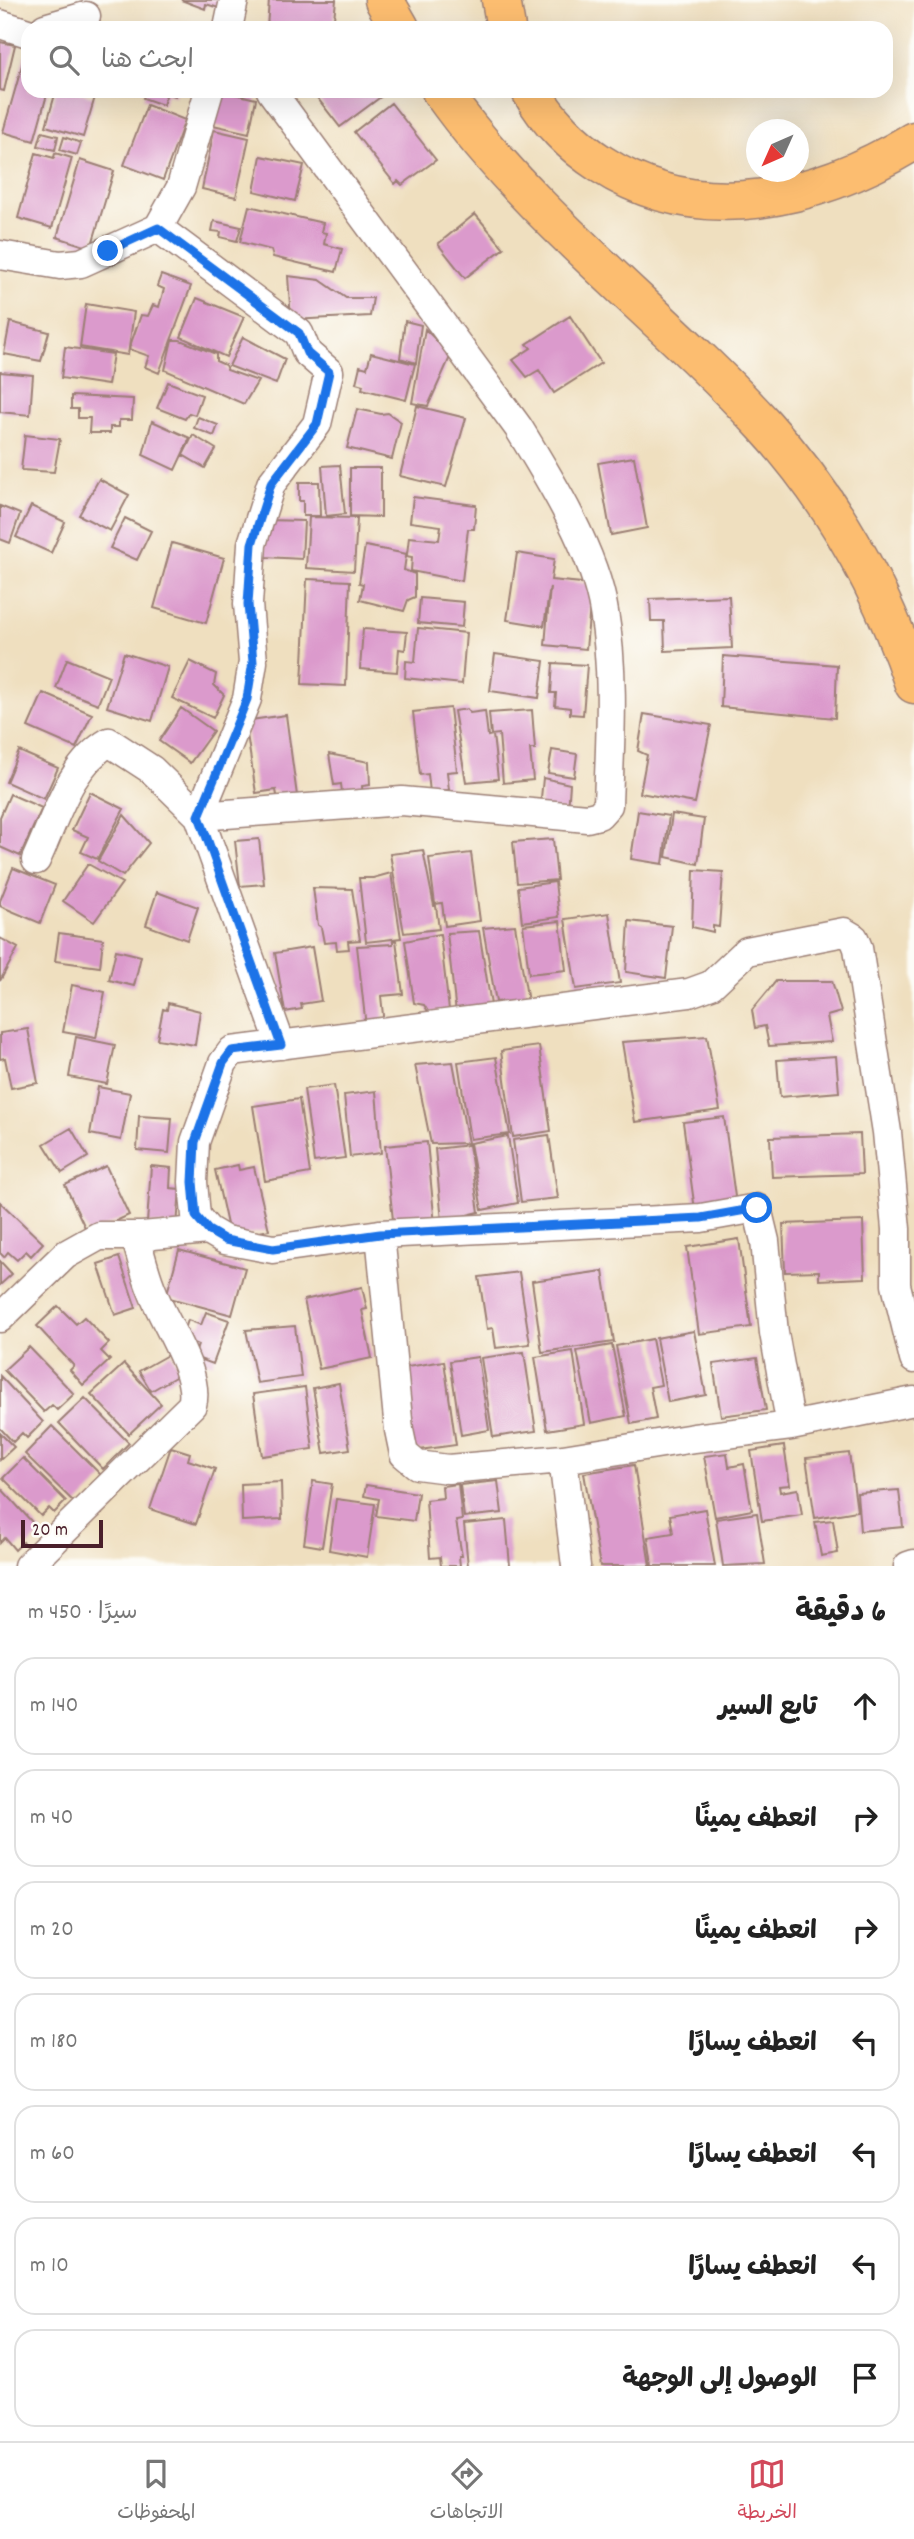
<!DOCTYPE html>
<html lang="ar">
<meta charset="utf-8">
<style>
body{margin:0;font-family:Dekko,"Playpen Sans Arabic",sans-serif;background:#f6f6f6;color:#222;direction:rtl}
.compass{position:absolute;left:746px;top:119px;width:63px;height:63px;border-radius:50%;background:#fff;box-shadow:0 7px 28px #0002;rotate:225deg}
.scale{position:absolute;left:21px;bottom:18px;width:82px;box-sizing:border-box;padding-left:7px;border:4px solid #4a1f2b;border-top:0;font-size:19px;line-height:24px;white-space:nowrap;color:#4a1f2b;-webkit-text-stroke:5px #fdfcf7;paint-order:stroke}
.stop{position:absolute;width:21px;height:21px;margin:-16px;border:5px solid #1a73e8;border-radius:50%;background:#fff}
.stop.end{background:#1a73e8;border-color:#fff;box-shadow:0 2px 7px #0008}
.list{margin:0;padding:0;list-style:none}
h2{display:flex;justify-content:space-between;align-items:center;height:91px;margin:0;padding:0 28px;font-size:30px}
h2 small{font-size:23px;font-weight:400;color:#767676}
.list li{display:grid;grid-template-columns:46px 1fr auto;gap:21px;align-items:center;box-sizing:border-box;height:98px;margin:0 14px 14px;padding:0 14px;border:2px solid #e0e0e0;border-radius:21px}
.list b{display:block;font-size:26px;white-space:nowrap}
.list em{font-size:23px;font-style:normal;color:#767676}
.icon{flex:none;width:38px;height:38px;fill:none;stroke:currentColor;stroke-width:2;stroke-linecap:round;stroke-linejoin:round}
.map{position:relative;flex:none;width:914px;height:1566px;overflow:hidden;direction:ltr}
.search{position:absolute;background:#fff;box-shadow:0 7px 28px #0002;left:21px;right:21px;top:21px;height:77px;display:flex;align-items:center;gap:18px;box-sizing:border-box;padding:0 24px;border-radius:21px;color:#767676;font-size:26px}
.sheet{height:875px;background:#fff}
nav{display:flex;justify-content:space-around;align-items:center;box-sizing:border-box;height:98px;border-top:2px solid #e0e0e0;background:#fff;font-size:19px;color:#767676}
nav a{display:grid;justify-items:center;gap:4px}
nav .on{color:#d1495b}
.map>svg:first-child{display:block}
</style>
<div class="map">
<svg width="914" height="1566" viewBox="0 0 914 1566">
<rect width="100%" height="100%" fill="#fdfcf7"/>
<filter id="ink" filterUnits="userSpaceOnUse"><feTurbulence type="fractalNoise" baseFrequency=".0143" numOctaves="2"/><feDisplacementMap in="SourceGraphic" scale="14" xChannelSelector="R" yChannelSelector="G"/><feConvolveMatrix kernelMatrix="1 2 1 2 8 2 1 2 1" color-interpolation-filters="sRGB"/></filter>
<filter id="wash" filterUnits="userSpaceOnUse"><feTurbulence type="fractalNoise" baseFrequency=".00686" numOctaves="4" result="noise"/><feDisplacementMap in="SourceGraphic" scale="28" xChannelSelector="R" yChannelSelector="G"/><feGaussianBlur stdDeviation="1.57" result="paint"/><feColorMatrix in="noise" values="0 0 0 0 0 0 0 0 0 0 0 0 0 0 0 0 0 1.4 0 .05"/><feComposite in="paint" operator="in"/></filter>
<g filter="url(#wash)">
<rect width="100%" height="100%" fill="#efdfbf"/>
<g id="blocks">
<path fill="#db9acc" d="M181 0H228L225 10 206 4 205 9Z
M269 0H336L333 28H267Z
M0 42 15 45 4 91 0 90Z
M25 55 28 56V91H48L34 141 3 132Z
M56 91H74L95 97 83 137 46 126Z
M146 91H176L175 96 167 93 163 105 143 98Z
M222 91 256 99 249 133 213 125Z
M312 91H384L386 93 340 127Z
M391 103 436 160 402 185 398 181 395 184 354 132Z
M147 105 185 120 163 180 124 165Z
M214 130 249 138 236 197 202 189Z
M42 132 58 136 55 150 38 146Z
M64 137 81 143 77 155 60 150Z
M36 153 54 158 55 153 72 158 52 228 18 218Z
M261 156 304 165 295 201 254 191Z
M80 160 114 171 91 248 57 237Z
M249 206 323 223 321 232 326 233 324 244 342 249 336 272 273 257 271 250 240 242Z
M475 214 504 248 465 278 438 244Z
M214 221 241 227 237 241 220 237 221 232 212 231Z
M161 275 191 286 159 373 145 367 149 356 129 349 141 315 148 316 153 305 159 307 164 289 157 286Z
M288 276 320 280 346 298H373L370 316 291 320Z
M197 298 244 317 226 357 181 337Z
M86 304 134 312 128 355 80 347Z
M570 316 601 363 554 393 539 370 527 377 513 360 531 348 527 344Z
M405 321 421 325 416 363 400 358Z
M10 322 49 332 41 361 4 354Z
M425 329 451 355 428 406 412 403Z
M243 337 285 359 276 384 229 366Z
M172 340H180L216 354V361L225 365 227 370 258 381 244 404 165 370Z
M65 347 113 354 108 385 61 378Z
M371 353 415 364 406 400 362 389 363 385 356 383 360 366 367 368Z
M0 372 33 375 30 415 0 412Z
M168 382 202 395 195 415 189 413 185 419 157 408Z
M71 396 133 399 132 420H119V427H110V433H89L90 418H78V409H71Z
M417 406 466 418 446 487 400 476Z
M357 409 381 414 388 413 401 422 392 459 347 448Z
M198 417 218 425 214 436 194 428Z
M152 421 190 438 175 470 143 455Z
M25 435 60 439 54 472 21 470Z
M193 435 216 449 205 468 183 455Z
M634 457 647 528 611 535 598 463Z
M340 465 345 514 326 516 322 466Z
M350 468H381V517L350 516Z
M99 479 129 495 110 531 79 515Z
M299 482H319L320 516H303V501H299Z
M413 497 476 505 474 529H468L462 581 411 571 412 557 406 556 404 570 415 574V597L408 600 404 611 360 600 363 584 359 583 365 546 407 554 409 537 439 540 441 526 410 522Z
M0 506 20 514 10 543 0 539Z
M31 506 65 522 51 553 16 537Z
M309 517 357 518 354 571 306 568Z
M125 518 151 531 137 560 110 548Z
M266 520 304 521 302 559 265 557Z
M172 543 224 558 206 623 154 608Z
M517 553 554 559 551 580 592 584 586 649 545 645 550 587 544 626 507 620Z
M307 579 350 581 346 686 302 684Z
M729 596 732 648 665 651 664 621H651L650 599Z
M420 598 464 602 462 627 418 623Z
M418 628 466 633 462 684 405 678 406 661 415 662Z
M363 629 407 632 405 650 399 649 397 672 360 669Z
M124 653 168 667 152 721 107 707Z
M495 654 544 661 539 698 490 691Z
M723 656 837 665 835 718 721 707Z
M67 659 109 676 98 704 56 688Z
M190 661 216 674 214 685 224 695 213 718 172 698Z
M553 663 587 665 583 715 570 714V708L555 706 556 693H551Z
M43 693 92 714 76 748 28 727Z
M181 708 213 731 190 763 159 741Z
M450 708 457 771 447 772 449 790 430 792 428 774 420 775 413 712Z
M467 709 470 713 485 711 488 736 493 735 498 779 466 782 454 711Z
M532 710 535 749H530L533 780 503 783 499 734 491 735 489 713Z
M644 714 711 725 695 803 640 793 647 755 638 751Z
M286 715 298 803 279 806 276 790 256 793 245 721Z
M552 750 577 754 574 777 548 773Z
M19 751 58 768 44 799 6 782Z
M329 754 369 762 370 785 362 786 363 797 343 800 341 784 334 785Z
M543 778 570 784 568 811 540 808Z
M90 792 124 809 97 859 81 852 88 837 72 830Z
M10 794 42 808 20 856 0 847V817Z
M638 811 669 816 663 864 631 859Z
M672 814 704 819 698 864 666 857Z
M124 815 149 843 123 876 98 861Z
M259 839 264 884 240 886 235 841Z
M553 839 557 880 517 883 513 842Z
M423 850 434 906H436L439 929 404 933 390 854Z
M471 853 480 921 445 926 442 903 435 904 429 858Z
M88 864 122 883 94 922 63 901Z
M13 868 55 885 40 923 0 906V901Z
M694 870 723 872 719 927 713 926V932L692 927Z
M391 873 401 938 366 942 359 878H373Z
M555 882 559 917 522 922 518 887Z
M313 888 352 889 360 940 348 941 349 949 337 950 336 942 324 943 321 927 318 925Z
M157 892 198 907 187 940 146 925Z
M609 913 620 983 576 989 565 919Z
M560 921 566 970 529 974 523 925Z
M629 921 672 926 666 978 626 972Z
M515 925 528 1002 505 1006 504 1001 496 1002 483 928Z
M479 931 492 1011 456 1013 447 933Z
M59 933 103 939 100 967 55 961Z
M440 934 449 1010 429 1013 424 1005 414 1003 405 941Z
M0 938 18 948 0 981Z
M396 940 403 994 381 996 384 1025 366 1027 357 946 393 944V941Z
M312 947 321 1001 301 1004 302 1009 285 1012 275 953Z
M116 950 141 956 134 986 109 980Z
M776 981H832L841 1012 827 1016 832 1042 769 1046 765 1026 755 1028 752 1010Z
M72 985 105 992 96 1038 63 1032Z
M168 1003 200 1011 195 1045 157 1039 163 1009 167 1010Z
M28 1029 38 1083 11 1088 5 1058 0 1059V1033Z
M707 1036 720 1110 635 1122 622 1042Z
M76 1037 115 1045 107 1084 69 1077Z
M539 1046 551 1131 513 1137 501 1051Z
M836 1056 839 1092 780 1097 777 1060Z
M496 1057 510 1134 470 1139 458 1062Z
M453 1062 468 1143 431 1144 415 1065Z
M334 1085 345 1158 314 1162 304 1089Z
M98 1087 130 1093 121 1140 90 1134Z
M376 1091 381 1153 350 1157 344 1095Z
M299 1099 310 1173 265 1181 253 1106Z
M139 1116 172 1118 169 1153 137 1150Z
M724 1117 736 1204 695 1210 683 1122Z
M71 1128 88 1157 62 1173 44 1144Z
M860 1134 862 1174 772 1177 770 1137Z
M549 1135 558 1198 521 1202 513 1140Z
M508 1136 518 1203 482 1210 470 1143Z
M427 1142 435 1225 394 1229 385 1146Z
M469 1145 479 1212 442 1221 435 1149Z
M238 1165 239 1170 254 1167 269 1230 230 1238 215 1170Z
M106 1166 129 1215 88 1234 65 1185Z
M151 1166 171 1168 170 1188 180 1189 177 1226 147 1223Z
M0 1202 43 1243 31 1256 26 1251 17 1260 8 1252 4 1257 0 1253Z
M863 1221 865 1278 819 1280V1271L785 1272 783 1224Z
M739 1239 751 1327 699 1334 687 1247Z
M179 1250 245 1268 232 1315 166 1297Z
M119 1257 136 1308 115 1315 98 1264Z
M0 1261 12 1274 0 1285Z
M603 1271 614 1342 542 1352 532 1281Z
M519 1272 530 1344 496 1348 493 1328 487 1329 479 1277Z
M362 1287 367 1309 362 1310 372 1358 319 1369 304 1300Z
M58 1306 76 1324 84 1317 109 1343 101 1351 110 1360 83 1385 70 1370 74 1366 37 1326Z
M206 1312 229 1320 213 1364 194 1357 198 1345 182 1338 188 1320 201 1325Z
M295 1326 301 1377 257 1383 246 1330Z
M694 1331 706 1395 668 1402 656 1338Z
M652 1339 661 1385 650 1387 656 1419 631 1424 616 1346Z
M612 1345 626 1416 591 1423 577 1351Z
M29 1347 74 1394 57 1410 52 1405 44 1412 4 1370Z
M573 1351 584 1424 547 1430 535 1357Z
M524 1352 536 1431 493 1437 481 1358Z
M171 1353 182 1373 151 1391 139 1371Z
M478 1357 489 1430 461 1435 450 1361Z
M757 1358 766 1410 721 1416 713 1364Z
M444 1361 456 1445 412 1451 401 1368Z
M124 1364 161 1404 129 1434 91 1394Z
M0 1376 43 1422 27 1438 22 1433 13 1442 0 1428Z
M339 1383 350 1449 324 1453 313 1388Z
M305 1387 313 1449 262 1456 253 1394Z
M85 1398 129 1443 103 1469 59 1423Z
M52 1426 104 1478 77 1505 25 1454Z
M0 1433 14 1447 0 1460Z
M784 1446 790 1485 779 1486 780 1492 798 1489 802 1515 762 1521 751 1451Z
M171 1447 190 1453 188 1460 215 1469 196 1524 150 1509Z
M727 1453 729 1467 744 1464 752 1510 715 1517 704 1456Z
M849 1453 857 1511 815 1518 806 1458Z
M23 1458 66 1501 54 1513 49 1508 41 1516 3 1478Z
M634 1465 650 1566H600L584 1473Z
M313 1481 332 1484 322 1547 304 1544Z
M498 1481 502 1513 464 1517 460 1485Z
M281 1482 282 1519 242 1521 241 1484Z
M458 1484 462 1520 456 1521 462 1556H459L460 1566H441L440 1557 430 1558 426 1500 443 1498 442 1486Z
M366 1485 418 1493 414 1521 376 1516 379 1499 364 1496Z
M0 1487 42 1533 27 1547 23 1542 15 1550 5 1538 0 1543Z
M899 1490 903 1527 860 1531 857 1493Z
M336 1499 375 1504 367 1557 329 1550Z
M705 1509 715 1566H652L648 1537 673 1533 670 1515Z
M757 1513 765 1564 723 1566 716 1519Z
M506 1520 510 1566H468L464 1524Z
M833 1520 838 1553 821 1556 815 1522Z"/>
</g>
</g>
<g filter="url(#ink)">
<use href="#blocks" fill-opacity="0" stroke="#9c7f75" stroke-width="2"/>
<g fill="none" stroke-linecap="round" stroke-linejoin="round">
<g stroke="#9c7f75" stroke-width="31">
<path id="street" d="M0 24 28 33
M45 28 86 16
M228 28 234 0
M158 228 299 333 307 353 329 372 317 424 271 484 252 544 248 604 253 662 247 699 199 816 402 801 587 818 599 815 608 805C610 741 615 676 604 612 595 552 550 479 518 427L271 91
M0 255 60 265 81 263 158 228 181 187 209 91
M36 860C55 820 69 765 109 742L152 770 199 816 281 1045
M380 1234 399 1430 404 1454 417 1465 448 1469 563 1459 694 1438 791 1426 774 1333 765 1241 757 1208 701 1218 380 1234 273 1249 225 1240 208 1230 196 1216 193 1182 195 1142 223 1063 232 1051 689 993 711 985 747 951 844 932 854 938 858 948 887 1132 896 1229V1285L914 1359
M0 1318 65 1255 99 1236H142L208 1230
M791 1426 914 1401
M563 1459 576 1566
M28 1566 192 1405C201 1374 164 1323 153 1293 145 1275 141 1255 135 1236
M908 1566 914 1564"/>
</g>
<g stroke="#9c7f75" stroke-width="41">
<path id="highway" d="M384 0 400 28
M501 0 506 28
M441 91C531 218 659 311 764 425 832 499 882 589 914 684
M531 91C547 120 573 146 601 164 701 229 818 199 914 141"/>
</g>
<use href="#street" stroke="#fff" stroke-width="28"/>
<use href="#highway" stroke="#fcbd6f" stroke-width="38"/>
</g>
</g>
<g fill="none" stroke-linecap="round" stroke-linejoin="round" filter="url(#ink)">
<path stroke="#1a73e8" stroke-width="9" d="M108 251 158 228 299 333 307 353 329 372 317 424 271 484 252 544 248 604 253 662 247 699 199 816 281 1045 232 1051 223 1063 195 1142 193 1182 196 1216 208 1230 225 1240 273 1249 380 1234 701 1218 757 1208"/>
</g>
</svg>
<svg class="compass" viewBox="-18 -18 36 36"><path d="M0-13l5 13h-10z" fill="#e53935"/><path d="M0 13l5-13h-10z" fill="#767676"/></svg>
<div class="scale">20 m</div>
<div class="stop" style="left:757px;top:1208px"></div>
<div class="stop end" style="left:108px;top:251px"></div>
<div class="search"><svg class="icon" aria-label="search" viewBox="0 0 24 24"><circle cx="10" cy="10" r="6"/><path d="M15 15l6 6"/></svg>ابحث هنا</div>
</div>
<section class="sheet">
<h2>6 دقيقة<small>سيرًا · 450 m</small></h2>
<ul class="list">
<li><svg class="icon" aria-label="ahead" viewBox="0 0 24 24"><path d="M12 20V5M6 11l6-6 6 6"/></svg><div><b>تابع السير</b></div><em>140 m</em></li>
<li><svg class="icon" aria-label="right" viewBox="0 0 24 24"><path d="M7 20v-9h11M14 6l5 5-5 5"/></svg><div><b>انعطف يمينًا</b></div><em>40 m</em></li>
<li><svg class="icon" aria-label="right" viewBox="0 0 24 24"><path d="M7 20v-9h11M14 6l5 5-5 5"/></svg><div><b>انعطف يمينًا</b></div><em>20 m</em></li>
<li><svg class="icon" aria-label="left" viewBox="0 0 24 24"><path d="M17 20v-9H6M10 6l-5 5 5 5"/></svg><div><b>انعطف يسارًا</b></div><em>180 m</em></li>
<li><svg class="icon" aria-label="left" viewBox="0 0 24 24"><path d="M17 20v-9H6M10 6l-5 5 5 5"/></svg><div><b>انعطف يسارًا</b></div><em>60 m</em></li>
<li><svg class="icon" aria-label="left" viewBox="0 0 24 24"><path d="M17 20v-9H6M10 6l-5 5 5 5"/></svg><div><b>انعطف يسارًا</b></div><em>10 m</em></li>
<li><svg class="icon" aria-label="arrive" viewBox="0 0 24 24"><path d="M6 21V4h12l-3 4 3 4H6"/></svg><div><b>الوصول إلى الوجهة</b></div></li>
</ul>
</section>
<nav>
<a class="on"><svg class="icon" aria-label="map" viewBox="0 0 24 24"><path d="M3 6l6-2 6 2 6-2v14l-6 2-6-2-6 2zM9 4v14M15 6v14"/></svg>الخريطة</a>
<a><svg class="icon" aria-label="directions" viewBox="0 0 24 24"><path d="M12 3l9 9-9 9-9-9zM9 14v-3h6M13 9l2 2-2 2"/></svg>الاتجاهات</a>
<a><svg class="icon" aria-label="saved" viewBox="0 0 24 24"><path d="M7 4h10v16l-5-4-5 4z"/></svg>المحفوظات</a>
</nav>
